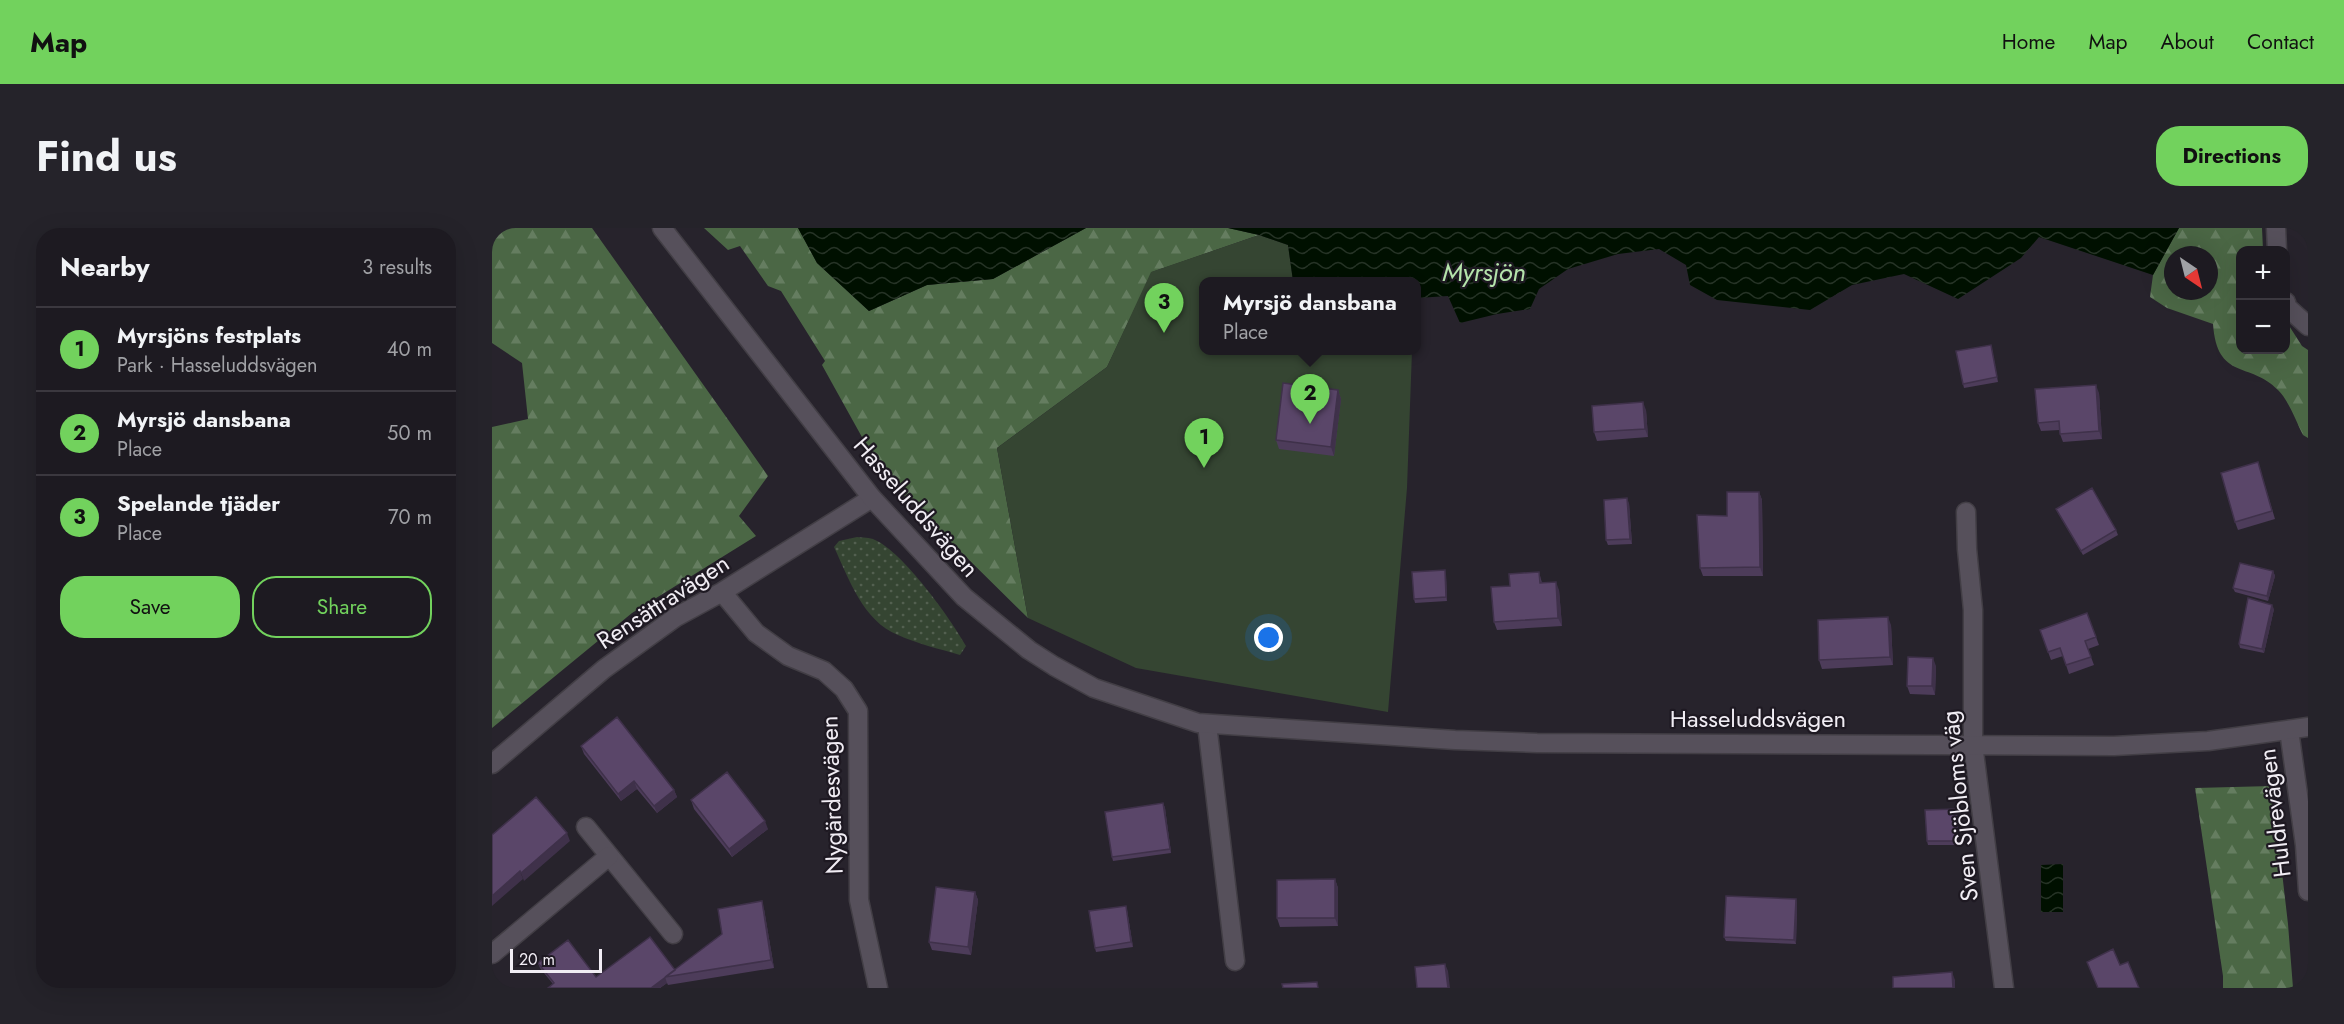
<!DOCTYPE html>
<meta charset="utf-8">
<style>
body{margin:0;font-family:Jost,sans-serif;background:#25232a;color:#f1f3f6}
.controls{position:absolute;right:18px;top:18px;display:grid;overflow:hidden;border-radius:12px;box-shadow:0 6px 24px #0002}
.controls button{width:54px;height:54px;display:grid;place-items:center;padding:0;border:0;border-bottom:2px solid #3b383f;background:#1d1a21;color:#f1f3f6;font:30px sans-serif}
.compass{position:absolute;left:1672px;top:18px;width:54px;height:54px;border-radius:50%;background:#1d1a21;box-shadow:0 6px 24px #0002;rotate:145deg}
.scale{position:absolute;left:18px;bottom:15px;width:92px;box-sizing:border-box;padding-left:6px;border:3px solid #f1edf4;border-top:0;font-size:16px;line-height:21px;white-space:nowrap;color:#f1edf4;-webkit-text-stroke:4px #1e1922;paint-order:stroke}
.you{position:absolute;left:777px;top:410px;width:21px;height:21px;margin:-15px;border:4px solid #fff;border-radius:50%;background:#1a73e8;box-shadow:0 0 0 9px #1a73e833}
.badge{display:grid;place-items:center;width:39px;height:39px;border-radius:50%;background:#72d25d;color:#111;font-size:20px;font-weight:700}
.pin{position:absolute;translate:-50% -50px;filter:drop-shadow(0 2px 3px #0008)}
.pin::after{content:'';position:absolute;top:32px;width:21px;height:18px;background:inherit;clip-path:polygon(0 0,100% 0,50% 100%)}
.popup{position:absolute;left:707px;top:49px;width:222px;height:78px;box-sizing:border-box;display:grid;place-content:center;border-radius:12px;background:#1d1a21;filter:drop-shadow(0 2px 4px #0005);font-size:20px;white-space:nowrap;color:#a0a1a5}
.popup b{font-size:22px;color:#f1f3f6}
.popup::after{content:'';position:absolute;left:50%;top:100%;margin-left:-12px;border:12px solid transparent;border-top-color:#1d1a21}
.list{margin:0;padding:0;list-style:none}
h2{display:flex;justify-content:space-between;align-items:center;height:78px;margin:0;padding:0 24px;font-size:26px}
h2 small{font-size:20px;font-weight:400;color:#a0a1a5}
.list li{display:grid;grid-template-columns:39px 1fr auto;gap:18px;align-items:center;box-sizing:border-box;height:84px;padding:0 24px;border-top:2px solid #3b383f}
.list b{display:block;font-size:22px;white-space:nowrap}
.list p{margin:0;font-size:20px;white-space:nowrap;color:#a0a1a5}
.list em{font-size:20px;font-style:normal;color:#a0a1a5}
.actions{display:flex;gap:12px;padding:18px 24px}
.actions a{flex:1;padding:14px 0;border:2px solid #72d25d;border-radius:24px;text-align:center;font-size:21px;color:#72d25d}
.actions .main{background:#72d25d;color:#111}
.map{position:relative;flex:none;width:1816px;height:760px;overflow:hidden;border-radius:24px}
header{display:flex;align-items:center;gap:36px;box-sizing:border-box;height:84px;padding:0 30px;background:#72d25d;color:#111}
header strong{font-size:28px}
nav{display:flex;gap:33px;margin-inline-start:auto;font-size:21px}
.intro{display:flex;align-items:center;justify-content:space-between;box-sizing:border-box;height:144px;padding:0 36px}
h1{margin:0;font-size:42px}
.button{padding:15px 27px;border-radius:24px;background:#72d25d;color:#111;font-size:21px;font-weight:700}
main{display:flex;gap:36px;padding:0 36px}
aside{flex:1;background:#1d1a21;border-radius:24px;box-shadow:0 6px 24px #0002}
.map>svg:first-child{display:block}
</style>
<header>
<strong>Map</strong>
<nav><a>Home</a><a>Map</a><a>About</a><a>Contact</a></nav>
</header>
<div class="intro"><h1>Find us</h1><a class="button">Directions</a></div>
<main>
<aside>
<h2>Nearby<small>3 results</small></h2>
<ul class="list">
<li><span class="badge">1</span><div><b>Myrsjöns festplats</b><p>Park · Hasseluddsvägen</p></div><em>40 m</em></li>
<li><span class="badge">2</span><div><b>Myrsjö dansbana</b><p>Place</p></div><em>50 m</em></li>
<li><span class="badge">3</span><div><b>Spelande tjäder</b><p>Place</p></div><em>70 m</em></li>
</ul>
<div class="actions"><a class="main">Save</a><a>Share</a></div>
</aside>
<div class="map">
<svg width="1816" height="760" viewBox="0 0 1816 760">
<defs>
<pattern id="grass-dots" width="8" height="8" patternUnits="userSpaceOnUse" patternTransform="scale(1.5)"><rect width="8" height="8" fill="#354532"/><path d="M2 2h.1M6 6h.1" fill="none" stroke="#536050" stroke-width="1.8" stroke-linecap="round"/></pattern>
<pattern id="forest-firs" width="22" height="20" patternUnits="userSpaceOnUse" patternTransform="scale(1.5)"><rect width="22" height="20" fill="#4b6745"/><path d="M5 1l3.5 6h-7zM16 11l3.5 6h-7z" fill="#657d60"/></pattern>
<pattern id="water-waves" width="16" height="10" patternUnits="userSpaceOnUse" patternTransform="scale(1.5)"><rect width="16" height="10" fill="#001000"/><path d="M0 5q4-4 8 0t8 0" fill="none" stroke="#263326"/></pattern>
</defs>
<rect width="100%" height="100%" fill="#27232c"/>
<path fill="url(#grass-dots)" d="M365 309C370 310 378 309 383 312 411 324 459 391 474 418L468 427C448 421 426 416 406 407 371 393 357 351 342 319L347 313Z"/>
<path fill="url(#forest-firs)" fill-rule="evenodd" d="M0 0H100L276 248 247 288 264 308 140 385 0 500V199L36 191 30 135 0 115Z
M212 0H306L325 35 377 83 435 57 501 51 594 0H736L767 7 660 44 615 139 505 220 536 390 391 247 330 137 333 133 289 63 276 58 248 18 236 22Z
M1687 0H1770L1771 22H1748V122H1794V93L1810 118 1816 122V210L1811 207C1804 193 1797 173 1786 162 1758 133 1725 153 1721 96L1675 80 1658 69 1661 47ZM1681 27H1717V63H1681Z
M1780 558 1796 696 1801 760H1731V748L1703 560Z"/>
<path fill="#354532" d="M767 7 796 17 801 53H712V122L920 123 915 260 896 484 644 440 536 390 505 220 615 139 659 44Z"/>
<path fill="url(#water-waves)" d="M306 0H594L501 51 435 57 377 83 325 35Z
M736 0H1687L1661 47 1547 9 1529 30 1466 71 1412 46 1360 57 1318 82 1225 72 1198 57 1194 37 1167 21 1126 26 1076 41 1047 61 1038 81 1005 86 968 95 956 68 925 70 924 53H801L796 17 767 7Z
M1571 636V684H1549V637Z"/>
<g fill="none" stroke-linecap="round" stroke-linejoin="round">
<g stroke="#423e45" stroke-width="21">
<path id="lane" d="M715 496 743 733
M94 599 181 706"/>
</g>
<g stroke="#423e45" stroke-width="21">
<path id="street" d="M1784 0 1785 22
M1794 74 1795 79 1816 98
M1474 284 1475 321 1481 382V516L1512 760
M230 364 264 405 296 428 332 443 352 461 366 483 367 672 386 760
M1797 502 1813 617 1816 663
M0 536 112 441 184 389 230 364 380 270
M0 726 117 628"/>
</g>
<g stroke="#423e45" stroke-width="21">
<path id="secondary" d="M170 0 380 270 472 369 537 422 562 438 602 460 706 495 963 512 1045 515 1622 518 1716 513 1816 499"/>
</g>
<use href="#lane" stroke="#56505b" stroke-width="18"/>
<use href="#street" stroke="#56505b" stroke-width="18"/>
<use href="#secondary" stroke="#56505b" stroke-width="18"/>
</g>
<path fill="#4d3c5a" d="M1500 121 1506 154 1472 160 1471 156Z
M846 162 849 171 842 228 787 221 784 212Z
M1607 165 1610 211 1571 214 1568 206V202L1549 203 1546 195Z
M1154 182 1156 209 1105 213 1102 204Z
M1766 234 1783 291 1746 302 1743 294Z
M1267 264 1270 272 1271 348H1211L1208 340 1235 288Z
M1137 275 1140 316 1116 317 1114 312Z
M1564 281 1624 302 1626 307 1591 327 1566 285Z
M1781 343 1783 348 1776 373 1743 364 1741 360Z
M1047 344 1050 355 1067 362 1070 398 1005 402 1002 394 1018 358Z
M954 346 955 373 923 375 922 371Z
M1782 381 1772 425 1748 420 1747 416Z
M1595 385 1607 417 1596 421 1602 437 1577 446 1571 428 1559 432 1548 402Z
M1399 397 1401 437 1330 441 1327 432Z
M1444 438 1443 467 1418 466 1415 458Z
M89 518 182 562 185 569 165 585 145 561 129 573 92 526Z
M199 572 276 601 240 629 202 581Z
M671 575 673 580 679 625 621 633 620 629Z
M1464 581 1465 585 1466 617H1436L1435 613Z
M843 651 846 660V698L788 699 785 690Z
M483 664 486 672 479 727 440 722 437 714Z
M1304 671 1305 676 1304 716 1234 713 1232 709Z
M634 678 635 682 641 719 604 724 603 720Z
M272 681 282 740 176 757 175 755 168 760H56L61 756 48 740 46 735 104 749 183 742Z"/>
<path fill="#3f314a" d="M1604 157 1607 165 1610 211 1607 203Z
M846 162 849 171 842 228 839 219Z
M1151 174 1154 182 1156 209 1153 201Z
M1267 264 1270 272 1271 348 1268 339Z
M1135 270 1137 275 1140 316 1138 311Z
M953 342 954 346 955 373 954 369Z
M1781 343 1783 348 1776 373 1775 368Z
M1064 354 1067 362 1070 398 1066 390Z
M1780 377 1782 381 1772 425 1770 421Z
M1396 389 1399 397 1401 437 1398 429Z
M1441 430 1444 438 1443 467 1440 458Z
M142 553 145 561 129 573 126 566Z
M182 562 185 569 165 585 162 578Z
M671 575 673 580 679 625 678 621Z
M1464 581 1465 585 1466 617 1465 613Z
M273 593 276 601 240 629 237 621Z
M75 605 78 613 32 653 29 645Z
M28 643 31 651 0 678V668Z
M843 651 846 660V698L843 690Z
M483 664 486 672 479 727 476 719Z
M1304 671 1305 676 1304 716 1302 712Z
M270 673 272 681 282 740 279 732Z
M634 678 635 682 641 719 639 714Z
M953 736 956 743 958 760H956Z
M183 742 173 749 175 755 168 760H159Z
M1460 744 1463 752V760H1461Z"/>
<path fill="#5a4669" stroke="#3f314a" stroke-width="1.5" d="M1499 117 1505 149 1471 156 1464 123Z
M791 155 846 162 839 219 784 212Z
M1604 157 1607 203 1568 206 1567 193 1546 195 1543 161Z
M1151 174 1153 201 1102 204 1100 178Z
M1766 234 1780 283 1743 294 1729 245Z
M1600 260 1624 302 1589 323 1564 281Z
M1235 264H1267L1268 339 1208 340 1205 287 1235 288Z
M1135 270 1138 311 1114 312 1112 272Z
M1748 335 1781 343 1775 368 1741 360Z
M953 342 954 369 922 371 920 344Z
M1047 344 1048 355 1064 354 1066 390 1002 394 999 359 1018 358 1017 346Z
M1756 370 1780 377 1770 421 1747 416Z
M1595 385 1604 409 1593 413 1599 429 1574 437 1568 420 1556 424 1548 402Z
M1396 389 1398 429 1327 432 1326 392Z
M1416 429 1441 430 1440 458H1415Z
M125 489 182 562 162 578 142 553 126 566 89 518Z
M235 544 273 593 237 621 199 572Z
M44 569 75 605 29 645 28 643 0 668V607Z
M671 575 678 621 620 629 613 584Z
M1464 581 1465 613H1435L1433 582Z
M843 651V690H785V652Z
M444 659 483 664 476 719 437 714Z
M1234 668 1304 671 1302 712 1232 709Z
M270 673 279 732 173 749 230 706 226 681Z
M634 678 639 714 603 720 597 683Z
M158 709 183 742 159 760H56L62 755 46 735 76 712 104 749Z
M1621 721 1628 737 1636 734 1647 760H1606L1595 734Z
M953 736 956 760H925L923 739Z
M1460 744 1461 760H1401V749Z
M825 754 826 760H791L790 756Z"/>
<g text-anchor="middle" stroke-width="4.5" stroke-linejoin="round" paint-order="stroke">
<g font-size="24" fill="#f1edf4" stroke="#1e1922">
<text transform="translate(424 279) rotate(49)" y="8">Hasseluddsvägen</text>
<text transform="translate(171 374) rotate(-33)" y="8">Rensättravägen</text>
<text x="1266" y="499">Hasseluddsvägen</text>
<text transform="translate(340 567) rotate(-92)" y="8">Nygärdesvägen</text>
<text transform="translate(1468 578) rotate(-96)" y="8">Sven Sjöbloms väg</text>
<text transform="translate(1783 585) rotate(-97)" y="8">Huldrevägen</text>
</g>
<g font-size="26" font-style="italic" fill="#b5e4ab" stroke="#1e1922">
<text x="992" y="53">Myrsjön</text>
</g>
</g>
</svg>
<div class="controls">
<button>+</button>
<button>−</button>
</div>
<svg class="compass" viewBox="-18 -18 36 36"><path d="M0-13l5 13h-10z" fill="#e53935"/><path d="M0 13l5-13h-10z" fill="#a0a1a5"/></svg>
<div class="scale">20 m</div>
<div class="you"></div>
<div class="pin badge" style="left:712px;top:240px">1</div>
<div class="pin badge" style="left:818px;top:196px">2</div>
<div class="popup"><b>Myrsjö dansbana</b>Place</div>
<div class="pin badge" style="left:672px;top:105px">3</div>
</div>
</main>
